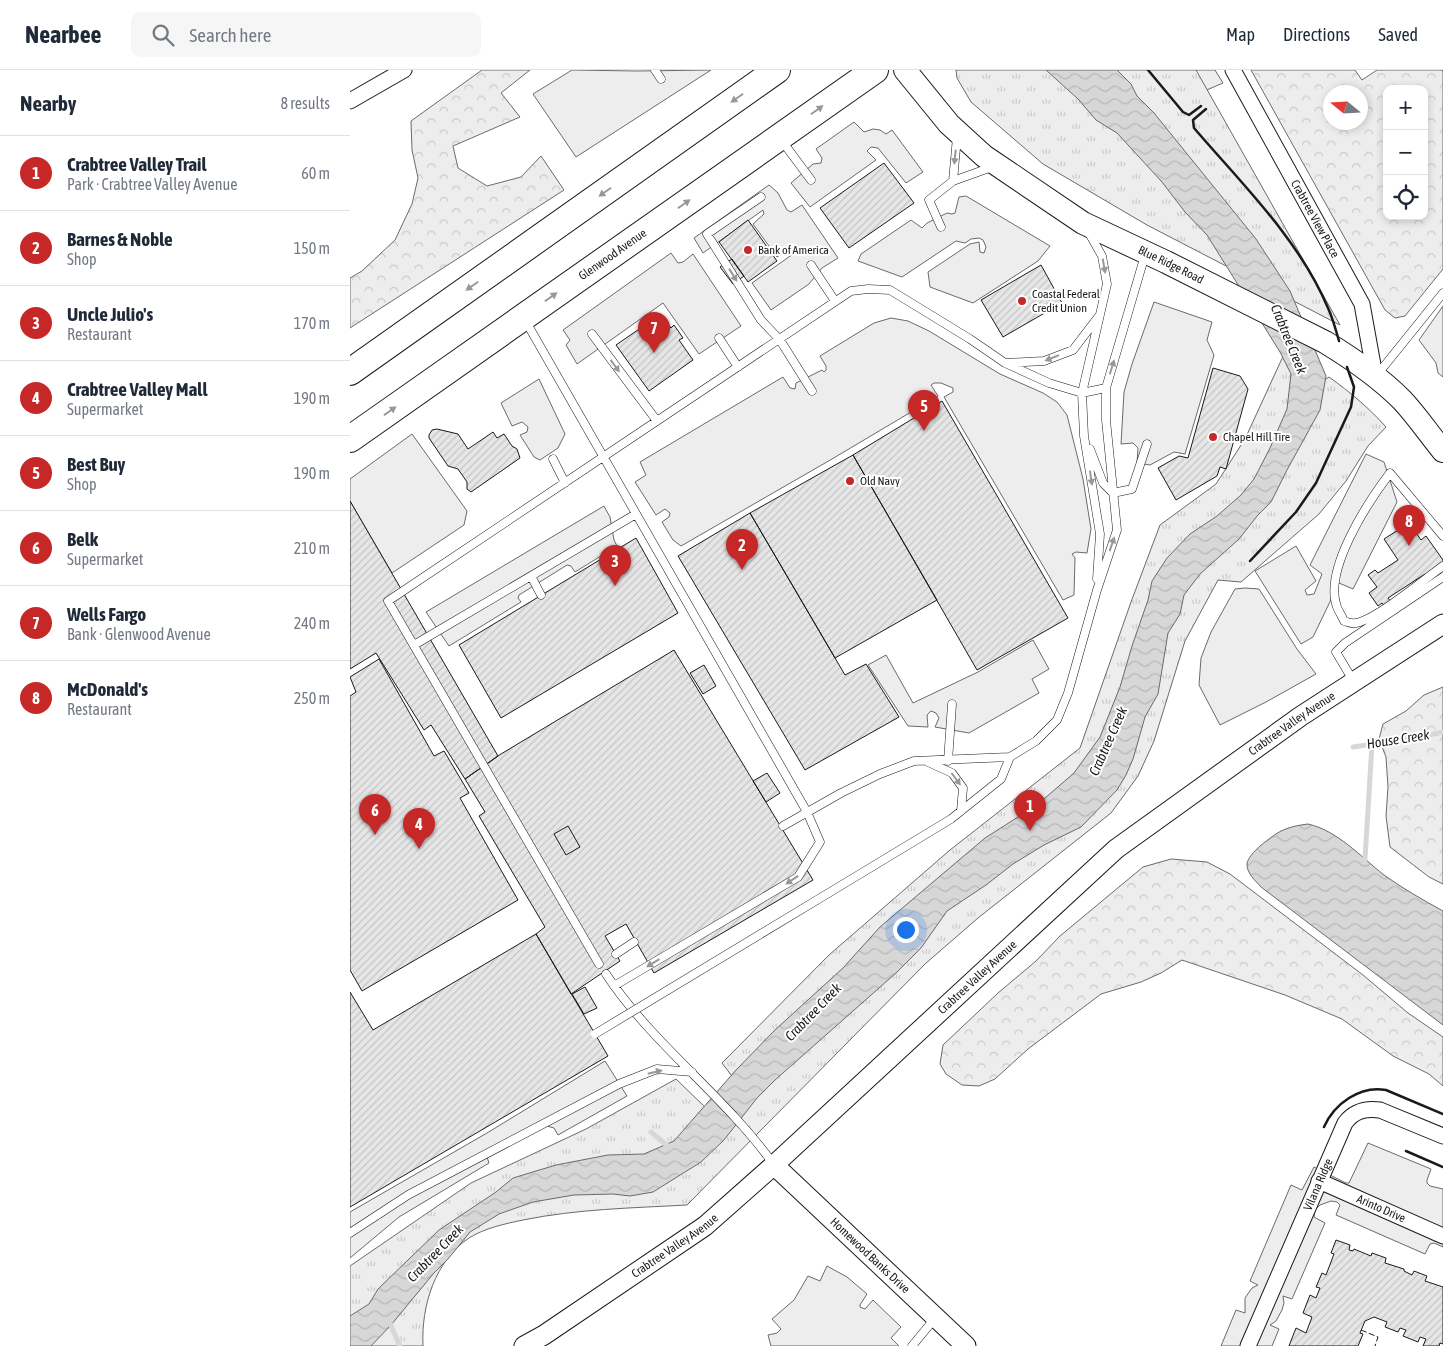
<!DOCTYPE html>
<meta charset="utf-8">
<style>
body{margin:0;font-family:"Asap Condensed",sans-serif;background:#f6f6f7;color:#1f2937}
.controls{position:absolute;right:15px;top:15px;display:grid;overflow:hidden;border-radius:10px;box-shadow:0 2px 8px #0003}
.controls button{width:45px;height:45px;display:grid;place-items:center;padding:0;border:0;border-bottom:1px solid #e0e1e3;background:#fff;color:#1f2937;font:25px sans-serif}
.compass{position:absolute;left:973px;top:15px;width:45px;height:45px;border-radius:50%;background:#fff;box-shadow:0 2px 8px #0003;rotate:288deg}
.you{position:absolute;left:555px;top:859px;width:18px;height:18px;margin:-12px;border:4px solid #fff;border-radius:50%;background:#1a73e8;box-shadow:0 0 0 8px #1a73e833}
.badge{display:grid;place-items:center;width:32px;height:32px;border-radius:50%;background:#c62828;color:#fff;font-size:16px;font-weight:700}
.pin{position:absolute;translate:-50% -41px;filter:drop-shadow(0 1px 2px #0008)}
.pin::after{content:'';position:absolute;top:26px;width:18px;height:15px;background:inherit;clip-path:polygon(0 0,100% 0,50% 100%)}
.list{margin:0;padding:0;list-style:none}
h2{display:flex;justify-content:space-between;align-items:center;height:65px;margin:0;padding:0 20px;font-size:21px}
h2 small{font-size:16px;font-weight:400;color:#747a83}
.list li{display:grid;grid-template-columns:32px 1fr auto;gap:15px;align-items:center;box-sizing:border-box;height:75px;padding:0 20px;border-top:1px solid #e0e1e3}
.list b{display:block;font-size:19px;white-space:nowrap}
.list p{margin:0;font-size:16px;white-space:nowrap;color:#747a83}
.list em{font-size:16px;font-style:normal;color:#747a83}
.icon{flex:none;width:28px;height:28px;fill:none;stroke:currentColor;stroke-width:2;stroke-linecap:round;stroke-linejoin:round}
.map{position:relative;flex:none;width:1093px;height:1276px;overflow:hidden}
header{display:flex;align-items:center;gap:30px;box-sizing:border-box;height:70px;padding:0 25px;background:#fff;border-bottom:1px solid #e0e1e3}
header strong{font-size:24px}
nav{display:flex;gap:28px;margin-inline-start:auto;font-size:18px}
.search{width:350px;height:45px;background:#f6f6f7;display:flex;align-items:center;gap:12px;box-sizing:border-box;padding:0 18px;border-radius:10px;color:#747a83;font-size:19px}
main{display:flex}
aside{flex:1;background:#fff}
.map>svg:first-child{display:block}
</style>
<header>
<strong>Nearbee</strong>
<div class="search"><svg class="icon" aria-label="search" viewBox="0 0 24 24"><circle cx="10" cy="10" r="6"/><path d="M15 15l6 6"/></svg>Search here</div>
<nav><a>Map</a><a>Directions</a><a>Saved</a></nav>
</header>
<main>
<aside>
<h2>Nearby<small>8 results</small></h2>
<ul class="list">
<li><span class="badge">1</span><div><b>Crabtree Valley Trail</b><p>Park · Crabtree Valley Avenue</p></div><em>60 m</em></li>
<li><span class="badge">2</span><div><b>Barnes &amp; Noble</b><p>Shop</p></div><em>150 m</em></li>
<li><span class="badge">3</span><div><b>Uncle Julio's</b><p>Restaurant</p></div><em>170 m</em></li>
<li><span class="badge">4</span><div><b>Crabtree Valley Mall</b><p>Supermarket</p></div><em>190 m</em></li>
<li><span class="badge">5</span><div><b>Best Buy</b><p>Shop</p></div><em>190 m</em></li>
<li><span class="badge">6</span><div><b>Belk</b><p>Supermarket</p></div><em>210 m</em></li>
<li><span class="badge">7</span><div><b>Wells Fargo</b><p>Bank · Glenwood Avenue</p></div><em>240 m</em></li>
<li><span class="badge">8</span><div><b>McDonald's</b><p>Restaurant</p></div><em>250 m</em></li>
</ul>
</aside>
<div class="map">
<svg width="1093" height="1276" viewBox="0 0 1093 1276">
<defs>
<pattern id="forest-crowns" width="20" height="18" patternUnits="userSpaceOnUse" patternTransform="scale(1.25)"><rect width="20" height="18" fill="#ededed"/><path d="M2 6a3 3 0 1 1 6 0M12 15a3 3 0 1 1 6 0" fill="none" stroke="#cbcbcb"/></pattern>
<pattern id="park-tufts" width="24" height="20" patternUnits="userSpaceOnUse" patternTransform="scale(1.25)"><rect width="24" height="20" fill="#ededed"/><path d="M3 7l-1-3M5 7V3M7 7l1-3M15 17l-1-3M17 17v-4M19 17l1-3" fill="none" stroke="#cbcbcb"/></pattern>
<pattern id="water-waves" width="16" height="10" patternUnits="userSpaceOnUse" patternTransform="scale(1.25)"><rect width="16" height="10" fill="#d7d7d7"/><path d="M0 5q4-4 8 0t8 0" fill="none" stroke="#b8b8b8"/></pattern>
<pattern id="building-hatch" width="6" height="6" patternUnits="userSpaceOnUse" patternTransform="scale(1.25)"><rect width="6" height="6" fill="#e6e6e6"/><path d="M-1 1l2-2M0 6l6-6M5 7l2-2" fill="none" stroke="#c5c5c5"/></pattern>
</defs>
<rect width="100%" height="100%" fill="#fff"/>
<path fill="#ededed" stroke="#6a6a6a" d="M222 0 287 1 361 0 226 87 183 24Z
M820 0H865L873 13 845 25Z
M504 52 514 62 523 59 530 60 536 64 542 60 573 102 556 113 528 78 521 77 517 81 526 90 460 137 441 113 463 94 471 93 472 88 466 79Z
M419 115 428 123 437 140 441 142 452 135 488 188 472 198 459 214 421 240 402 213 443 184 442 181 438 180 427 187 403 154 414 144 413 140 353 183 344 168Z
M616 126 700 176 688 191 623 233 580 217 578 202 620 174 629 172 630 182 634 183 636 177 633 170 629 168 621 169 615 173 606 171 552 207 508 191 511 184 561 150 572 158 577 153 597 143 602 144 605 143 609 127Z
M321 183 328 193 333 192 343 184 391 256 349 284 313 233 227 294 216 275 220 270 213 260Z
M804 232 862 252 857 270 864 285 835 384 824 382 800 395 787 393 788 378 783 373 771 374 774 322 782 294Z
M1093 236V307L1088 303 1086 293 1069 270Z
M541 248 558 251 579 261 650 304 693 323 707 332 717 345 733 409 741 459 737 483 726 482 722 484 725 488 724 525 713 530 594 327 603 322V318L591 313H584L581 315 588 326 482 389 331 476 323 470 312 452 319 447 320 443 315 439 306 445 285 412 296 405 290 392 433 307 440 318 445 319 446 313 472 300 474 302 476 300V296L470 286 524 253Z
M189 309 215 364 208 378 190 390 184 387 170 365 177 362 178 357 172 352 162 356 151 333Z
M62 364 117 441 114 455 42 503 0 431V409Z
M1016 384 1034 392 1047 432 1003 519 989 513 963 567 951 574 905 501 946 476 966 511 955 520 957 525 964 524 972 504 960 495Z
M254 436 260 447 264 470 267 476 225 502 221 496 217 495 169 525 168 528 171 532 99 576 76 542Z
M895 518 909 519 947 579 966 604 916 632 870 655 849 615 851 588 861 562 885 519Z
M683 570 699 599 682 609 689 623 619 663 585 657 589 648 586 643 581 641 577 645 578 657 558 656 518 595 536 585 563 633 628 602Z
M255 991 277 1026 208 1065 204 1058 197 1056 137 1087 139 1093 49 1147 0 1188V1142L137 1063Z
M1018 1073 1081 1099 1077 1110V1113L1080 1116 1093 1119V1177L1084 1173 1080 1174 1075 1184 986 1145 990 1135 987 1132 981 1131 970 1135 965 1140 964 1147 975 1153 942 1229 933 1226 934 1233 932 1240 926 1251 920 1255 929 1259 922 1276H871L886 1240 895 1243V1228L902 1218 908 1215 900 1211 941 1115 952 1120 964 1097 996 1113H999Z
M477 1196 497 1207 517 1224 510 1235V1237L515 1239 523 1230 551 1257 541 1268 549 1276H421L418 1265 427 1263 431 1259 422 1249 444 1230 458 1206 470 1211Z"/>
<path fill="url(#forest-crowns)" stroke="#6a6a6a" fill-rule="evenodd" d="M132 0H180L151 23 170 47 103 76 108 98 137 116 171 107 191 86 214 120 0 258V208L12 201 45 170 62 134 68 108 62 80 61 51Z
M901 0H1005L1012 10 1027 0H1091L1093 1V199L1055 246 1045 248 1035 240ZM1037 19H1074V146H1037ZM981 22H1011V52H981Z
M1093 617V814L1079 807 1040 777 1036 746 1038 717 1036 687 1029 669 1033 654 1056 641 1074 625Z
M821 789 857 792 880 804 1013 905 1058 943 1093 967V1016L1079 1004 1043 986 992 949 935 925 832 890 811 903 791 912 751 924 678 979 645 1009 629 1016 612 1015 596 1004 590 994 593 975 648 923 686 891 710 866 793 797Z"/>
<path fill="url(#park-tufts)" stroke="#6a6a6a" d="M606 0H846L990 255 797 155 693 94 621 32 607 8Z
M935 282 956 294 976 309 979 307C1000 322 1019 338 1036 357L1018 376 996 411 969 444 891 512 868 510 835 571 804 671 788 706 761 743 628 848 575 894 337 1135C282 1138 227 1139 173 1150 154 1154 135 1158 119 1168 85 1191 71 1236 73 1276H0V1196L121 1113 236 1059 326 1009 357 1039 388 1014 372 993 479 885 600 780 730 678 781 532 810 455 866 414 895 369Z"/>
<path fill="url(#water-waves)" stroke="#6a6a6a" d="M696 0H767L781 14 787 26 804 43 906 169 940 221 976 306 970 340 937 400 921 432 908 445 889 469 850 504 834 525 830 544 818 563 808 624 795 647 783 689 776 705 767 720 731 757 694 775 663 794 636 815 597 841 571 878 546 903 425 1010 407 1028 374 1070 351 1092 303 1122 280 1126 263 1124 224 1125 183 1132 149 1144 120 1162 98 1189 84 1203 41 1255 21 1276H0V1246L19 1234 28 1219 89 1160 146 1122 163 1108 206 1095 258 1085 294 1084 324 1071 386 1000 425 960 493 898 530 857 635 768 687 735 724 703 750 667 770 617 782 576 798 530 802 511 817 488 840 464 867 446 891 425 904 409 920 378 937 339 941 304 930 282 857 165 835 142 812 112 767 63 746 50 728 29Z
M958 754C988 761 1010 786 1034 805 1052 818 1073 830 1093 841V955L911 817C905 810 897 804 897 794 898 783 922 766 931 761 939 757 949 755 958 754Z"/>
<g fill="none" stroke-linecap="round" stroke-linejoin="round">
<path stroke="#d7d7d7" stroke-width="5" d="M1003 677 1065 668 1093 662
M1015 789 1022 674
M301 1062 320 1078
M38 1249 50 1276"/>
</g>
<path fill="url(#building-hatch)" stroke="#1a1a1a" d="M534 93 564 133 499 178 470 138Z
M398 150 427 191 398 212 369 172Z
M382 189 394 206 383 214 370 197Z
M691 195 712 233 653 267 631 230Z
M311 244 321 258 324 255 333 268 329 270 343 290 299 321 266 275Z
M863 298 890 306 898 319 876 399 870 397 867 406 826 430 808 398 829 386 838 388Z
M592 331 718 548 627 600 503 385Z
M87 359 108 364 118 379 143 362 147 368 154 364 162 376 167 379 170 388 121 422 117 419V412L108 399 98 396 79 368V365L82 360Z
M503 385 587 530 485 588 400 443Z
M0 431 148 686 115 709 81 655 74 660 26 583 0 599Z
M400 443 495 605 516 594 549 647 455 700 328 486Z
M1059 453 1071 470 1076 466 1093 490V495L1077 507 1075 504 1038 528 1041 532 1034 536 1032 533 1028 536 1019 523 1027 517 1018 505 1025 500 1028 503 1048 490 1034 469Z
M286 468 328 543 151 648 109 575Z
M324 580 463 810 304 903 276 854 255 866 270 891 221 924 186 864 195 857 129 746 135 742 115 709 151 684Z
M29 589 84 686 94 681 119 723 110 728 168 830 12 921 0 900V626L6 622 0 607Z
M354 595 366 616 353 624 340 603Z
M417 703 430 723 416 732 403 711Z
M218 756 230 777 216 785 204 764Z
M186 864 258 986 0 1137V922L23 960Z
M235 917 247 938 234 944 222 924Z
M986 1170 1000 1175 999 1180 1003 1181 1004 1179 1021 1186 1022 1183 1036 1188 1035 1193 1054 1199V1201L1062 1205 1064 1201 1077 1206 1075 1211 1093 1217V1274L1090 1273 1089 1276H1073L1076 1269 1070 1267 1068 1272 1053 1266 1056 1260 1050 1258 1048 1262 1035 1257 1037 1252 1024 1247 1015 1251 1010 1263 1013 1264 1008 1276H939L946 1258 956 1263 962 1247 953 1243 960 1225 966 1228 970 1218 966 1217 972 1203 976 1205 984 1184 981 1183Z"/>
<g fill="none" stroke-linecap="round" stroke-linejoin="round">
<g stroke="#1a1a1a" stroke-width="9">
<path id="service" d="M305 0 311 9
M432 71 461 110
M603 111 607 67
M411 127 357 164 411 250 430 270 462 321
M591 157 579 130 603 111 642 97
M739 163 752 186 757 214 732 323 734 366 750 464 747 509
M461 195 485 231
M175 250 457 742 470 772 448 807 264 916
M242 264 307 351
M369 268 388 297
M656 293 694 291 723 280 749 246
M1027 305 1093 223
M740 379 753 413 763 423 782 419 797 374
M203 389 215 413
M1093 466 1040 403C1018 432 973 500 987 537 989 542 992 546 994 551 998 552 1001 554 1006 553 1027 549 1073 510 1093 496
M181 506 191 525
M64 575 286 444
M1004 612 986 582 995 573 1093 507
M598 691 602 634
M578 692 602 703 613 718 611 741
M433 756 491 723 530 704 564 691 660 687 686 671 707 650 718 623 747 520 767 460 756 350V318L795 185
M467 830 601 749 651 709 660 687
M266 884 284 872
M249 894 38 531 501 221 518 219 540 220 620 269 655 293 699 313 732 323 756 318
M256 904C302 974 376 1027 424 1095
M0 1163 58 1125 269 1014 307 999 342 1002
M562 1276 586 1247"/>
</g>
<g stroke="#1a1a1a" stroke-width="17">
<g id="minor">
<path id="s1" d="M883 0 1012 234 1025 306"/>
<path d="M0 31 54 0"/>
<path id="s2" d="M969 1111 1093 1166"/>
<path id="s3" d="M898 1276 995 1053C1004 1041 1015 1038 1030 1040L1093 1066"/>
</g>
</g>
<g stroke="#1a1a1a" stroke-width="21">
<g id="tertiary">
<path id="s4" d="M424 1095 616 1276"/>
<path id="s5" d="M174 1276 194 1265 355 1156 424 1095 766 779 951 646 1093 554"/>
</g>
</g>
<g stroke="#1a1a1a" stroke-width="24">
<g id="secondary">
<path id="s6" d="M555 0 599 54 634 86 733 153 816 192 975 272C1003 289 1029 307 1052 330 1067 346 1079 364 1093 381"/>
</g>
</g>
<g stroke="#1a1a1a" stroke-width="28">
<g id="trunk">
<path d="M0 302 427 0"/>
<path id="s7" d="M0 369 525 0"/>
</g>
</g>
<use href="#service" stroke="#fff" stroke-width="8"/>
<use href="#minor" stroke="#fff" stroke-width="15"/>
<use href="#tertiary" stroke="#fff" stroke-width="19"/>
<use href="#secondary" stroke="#fff" stroke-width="22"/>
<use href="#trunk" stroke="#fff" stroke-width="26"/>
<g stroke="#1a1a1a" stroke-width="9" stroke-linecap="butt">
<path id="service-bridge" d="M245 964 467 830"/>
</g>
<use href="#service-bridge" stroke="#fff" stroke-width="8"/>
<path stroke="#1a1a1a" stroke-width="1" stroke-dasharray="6 2.5" stroke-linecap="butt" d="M1011 1260 1028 1267 1025 1276"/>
<path stroke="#1a1a1a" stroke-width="2.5" d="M798 0 833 42 839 45 851 36
M856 39 843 50 844 58C892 114 949 169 978 238 983 249 986 260 989 271
M900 491 946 442 966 413 1001 337 1004 317 997 297
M974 1057C984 1034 1010 1015 1036 1020L1093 1044
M1056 1081 1093 1097"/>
</g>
<defs><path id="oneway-solid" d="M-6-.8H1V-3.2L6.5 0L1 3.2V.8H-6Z" transform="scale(1.25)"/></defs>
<g fill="#989898">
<use href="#oneway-solid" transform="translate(387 28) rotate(145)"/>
<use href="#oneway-solid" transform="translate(467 40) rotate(-35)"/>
<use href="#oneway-solid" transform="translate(605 87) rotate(96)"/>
<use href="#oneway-solid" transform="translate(255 122) rotate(145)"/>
<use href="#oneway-solid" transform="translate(334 134) rotate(-35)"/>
<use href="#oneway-solid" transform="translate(754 196) rotate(80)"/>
<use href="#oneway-solid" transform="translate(383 205) rotate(58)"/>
<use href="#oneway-solid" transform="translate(122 216) rotate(145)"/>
<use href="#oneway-solid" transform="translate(201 227) rotate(-35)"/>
<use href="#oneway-solid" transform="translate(702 288) rotate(158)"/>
<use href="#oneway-solid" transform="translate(265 296) rotate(54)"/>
<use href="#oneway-solid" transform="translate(762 297) rotate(-73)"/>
<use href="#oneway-solid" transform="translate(40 341) rotate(-35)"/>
<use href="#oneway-solid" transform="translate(741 408) rotate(81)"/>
<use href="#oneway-solid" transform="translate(762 474) rotate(-71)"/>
<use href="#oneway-solid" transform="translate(606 709) rotate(53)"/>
<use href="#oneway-solid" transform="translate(442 810) rotate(146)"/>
<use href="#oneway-solid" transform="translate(303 893) rotate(149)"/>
<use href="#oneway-solid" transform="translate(305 1002) rotate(-13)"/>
</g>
<g fill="#c62828" stroke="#fff" stroke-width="2">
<circle cx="398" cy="180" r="5"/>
<circle cx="672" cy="231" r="5"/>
<circle cx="863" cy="367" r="5"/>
<circle cx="500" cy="411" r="5"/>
</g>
<g text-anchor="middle" stroke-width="4" stroke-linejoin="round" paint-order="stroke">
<g font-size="12" fill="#1a1a1a" stroke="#fff">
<text dy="4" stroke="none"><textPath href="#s1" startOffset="170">Crabtree View Place</textPath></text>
<text dy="4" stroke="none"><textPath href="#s7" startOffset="321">Glenwood Avenue</textPath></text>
<text dy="4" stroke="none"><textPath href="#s6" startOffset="334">Blue Ridge Road</textPath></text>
<text dy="4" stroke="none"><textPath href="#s5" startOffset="991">Crabtree Valley Avenue</textPath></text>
<text dy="4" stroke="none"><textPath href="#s5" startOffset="586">Crabtree Valley Avenue</textPath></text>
<text dy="4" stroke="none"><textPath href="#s3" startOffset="176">Vilana Ridge</textPath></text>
<text dy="4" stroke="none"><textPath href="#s2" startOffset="68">Arinto Drive</textPath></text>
<text dy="4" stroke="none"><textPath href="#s5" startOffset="181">Crabtree Valley Avenue</textPath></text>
<text dy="4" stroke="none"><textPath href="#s4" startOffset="132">Homewood Banks Drive</textPath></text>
</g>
<g font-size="12" fill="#1a1a1a" stroke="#fff" text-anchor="start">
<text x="408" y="184">Bank of America</text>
<text x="682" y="228">Coastal Federal<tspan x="682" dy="14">Credit Union</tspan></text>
<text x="873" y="371">Chapel Hill Tire</text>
<text x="510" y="415">Old Navy</text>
</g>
<g font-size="14" font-style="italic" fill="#1a1a1a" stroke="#fff">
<text transform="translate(939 269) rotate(68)" y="5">Crabtree Creek</text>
<text transform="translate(1048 669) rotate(-9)" y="5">House Creek</text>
<text transform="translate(758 671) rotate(-66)" y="5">Crabtree Creek</text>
<text transform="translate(463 942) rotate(-46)" y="5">Crabtree Creek</text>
<text transform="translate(85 1183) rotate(-46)" y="5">Crabtree Creek</text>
</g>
</g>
</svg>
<div class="controls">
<button>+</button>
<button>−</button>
<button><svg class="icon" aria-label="locate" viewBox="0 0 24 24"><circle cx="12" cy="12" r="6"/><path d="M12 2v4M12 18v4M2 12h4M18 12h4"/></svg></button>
</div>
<svg class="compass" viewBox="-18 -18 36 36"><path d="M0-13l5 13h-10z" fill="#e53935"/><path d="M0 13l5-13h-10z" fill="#747a83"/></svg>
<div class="you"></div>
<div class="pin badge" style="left:680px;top:761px">1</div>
<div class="pin badge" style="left:392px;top:500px">2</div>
<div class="pin badge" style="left:265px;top:516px">3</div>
<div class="pin badge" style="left:69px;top:779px">4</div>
<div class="pin badge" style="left:574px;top:361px">5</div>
<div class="pin badge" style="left:25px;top:765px">6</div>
<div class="pin badge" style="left:304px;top:283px">7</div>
<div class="pin badge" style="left:1059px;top:476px">8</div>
</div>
</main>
